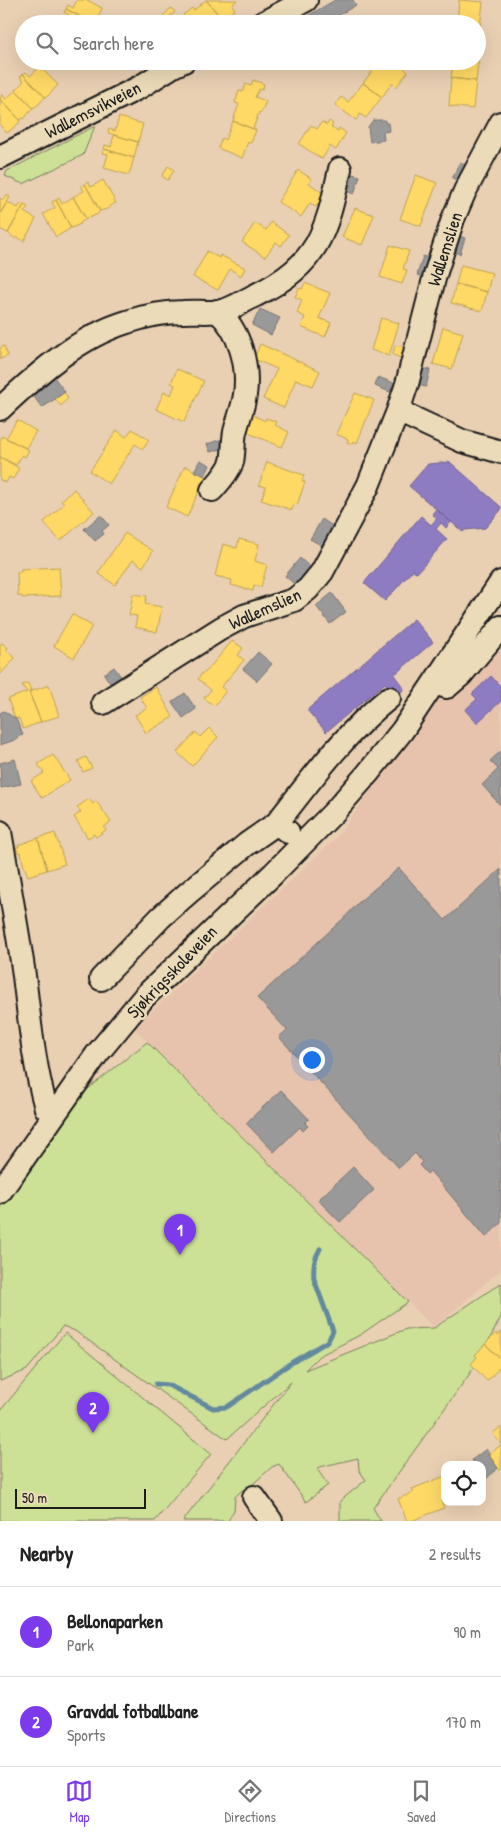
<!DOCTYPE html>
<meta charset="utf-8">
<style>
body{margin:0;font-family:"Patrick Hand",sans-serif;background:#f6f6f6;color:#222}
.controls{position:absolute;right:15px;bottom:15px;display:grid;overflow:hidden;border-radius:10px;box-shadow:0 5px 20px #0002}
.controls button{width:45px;height:45px;display:grid;place-items:center;padding:0;border:0;border-bottom:1px solid #e0e0e0;background:#fff;color:#222;font:25px sans-serif}
.scale{position:absolute;left:15px;bottom:12px;width:131px;box-sizing:border-box;padding-left:5px;border:2px solid #1c1c1c;border-top:0;font-size:14px;line-height:18px;white-space:nowrap;color:#1c1c1c;-webkit-text-stroke:4px #ecdbb8;paint-order:stroke}
.you{position:absolute;left:311px;top:1059px;width:18px;height:18px;margin:-12px;border:4px solid #fff;border-radius:50%;background:#1a73e8;box-shadow:0 0 0 8px #1a73e833}
.badge{display:grid;place-items:center;width:32px;height:32px;border-radius:50%;background:#7c3aed;color:#fff;font-size:16px;font-weight:700}
.pin{position:absolute;translate:-50% -41px;filter:drop-shadow(0 1px 2px #0008)}
.pin::after{content:'';position:absolute;top:26px;width:18px;height:15px;background:inherit;clip-path:polygon(0 0,100% 0,50% 100%)}
.list{margin:0;padding:0;list-style:none}
h2{display:flex;justify-content:space-between;align-items:center;height:65px;margin:0;padding:0 20px;font-size:21px}
h2 small{font-size:16px;font-weight:400;color:#767676}
.list li{display:grid;grid-template-columns:32px 1fr auto;gap:15px;align-items:center;box-sizing:border-box;height:90px;padding:0 20px;border-top:1px solid #e0e0e0}
.list b{display:block;font-size:19px;white-space:nowrap}
.list p{margin:0;font-size:16px;white-space:nowrap;color:#767676}
.list em{font-size:16px;font-style:normal;color:#767676}
.icon{flex:none;width:28px;height:28px;fill:none;stroke:currentColor;stroke-width:2;stroke-linecap:round;stroke-linejoin:round}
.map{position:relative;flex:none;width:501px;height:1521px;overflow:hidden}
.search{position:absolute;background:#fff;box-shadow:0 5px 20px #0002;left:15px;right:15px;top:15px;height:55px;display:flex;align-items:center;gap:12px;box-sizing:border-box;padding:0 18px;border-radius:28px;color:#767676;font-size:19px}
.sheet{height:245px;background:#fff}
nav{display:flex;justify-content:space-around;align-items:center;box-sizing:border-box;height:70px;border-top:1px solid #e0e0e0;background:#fff;font-size:14px;color:#767676}
nav a{display:grid;justify-items:center;gap:2px}
nav .on{color:#7c3aed}
.map>svg:first-child{display:block}
</style>
<div class="map">
<svg width="501" height="1521" viewBox="0 0 501 1521">
<rect width="100%" height="100%" fill="#ead0b3"/>
<filter id="ink" filterUnits="userSpaceOnUse"><feTurbulence type="fractalNoise" baseFrequency=".02" numOctaves="2"/><feDisplacementMap in="SourceGraphic" scale="10" xChannelSelector="R" yChannelSelector="G"/><feConvolveMatrix kernelMatrix="1 2 1 2 8 2 1 2 1" color-interpolation-filters="sRGB"/></filter>
<g filter="url(#ink)">
<path fill="#e7c3ae" d="M501 609V1270L434 1328 134 1028 336 838Z"/>
<path fill="#cce196" stroke="#747e59" d="M95 126 83 155 23 184 5 176 7 171Z
M147 1042 408 1302 360 1335 319 1356 305 1370 406 1329 434 1328 501 1283V1317L476 1365 373 1508 381 1521H340V1501L366 1480 359 1470 358 1458 320 1467 317 1469 328 1485 306 1502 279 1464 272 1467 246 1490H242L235 1497 234 1510 228 1521H183L291 1382 227 1439 75 1331 63 1326 27 1370 0 1381V1208L83 1093Z
M65 1333 211 1454 155 1521H0V1411Z"/>
<path fill="#ffd966" stroke="#bba050" d="M77 0H87L102 8 96 22 94 24 66 9 68 5 73 8Z
M206 0H237L232 5 235 9 223 20Z
M206 0 223 20 219 24H192L183 15 192 8 194 10Z
M459 0 483 2 480 28H477V24H457Z
M171 8 175 12 169 17 172 20 165 24 160 19Z
M66 9 94 24H64L69 15 64 12Z
M477 54 479 55 476 81 451 78 453 61H477Z
M54 61H75L69 69Z
M380 61H399L406 66 404 68 408 72 396 87 392 83 382 97 363 83Z
M40 67 58 85 48 96 45 97 23 74 26 72 30 76Z
M23 74 45 97 38 105 33 108 16 90 24 81 20 77Z
M451 78 476 81 473 109 449 106Z
M253 80 264 84 262 90 259 89 255 97 266 101 261 113 259 112 253 129 233 121 239 104 235 103 239 91 243 92 246 84 251 86Z
M363 83 382 97 366 118 360 114 356 120 335 105 341 97 348 102Z
M16 90 33 108 24 119 23 118 20 120 0 99 2 94 6 99Z
M0 99 20 120 19 123 7 133 0 125Z
M119 117 143 124 138 142 108 133 109 129 115 131Z
M233 121 256 130 251 143 248 142 242 158 218 148 222 138 225 140Z
M329 121 333 124 331 127 338 131 339 128 346 133 336 150 330 146 322 159 299 144 311 125 317 129 322 122 327 125Z
M114 135 138 142 134 158 104 149 105 145 111 147Z
M104 149 134 158 129 175 104 168 108 154 102 153Z
M168 166 174 170 168 180 162 176Z
M298 170 312 179 309 183 324 194 316 207 310 203 301 217 278 202Z
M416 175 437 183 421 226 400 219Z
M103 180 116 203 109 206 110 208 100 211 85 184 88 182 91 187Z
M85 184 100 211 98 213V214L86 219 73 197 84 191 81 186Z
M6 195 10 197 0 214V198L3 200Z
M73 197 86 219 80 223 81 224 71 228 56 200 59 198 62 204Z
M56 200 71 228 56 237 43 214 55 208 52 202Z
M7 202 18 208 21 203 24 205 8 233 0 229V214Z
M24 205 28 207 24 212 36 219 24 241 17 237 16 239 8 233Z
M355 208 374 215 362 245 342 237Z
M271 222 289 235 281 246 276 242 265 257 242 242 255 223 266 230Z
M390 245 409 251 403 269 407 270 402 284 380 277Z
M207 251 219 258 220 255 245 268 241 276 230 269 218 290 193 277Z
M461 265 492 273 487 292 456 284Z
M305 283 330 293 319 318 331 323 325 337 301 327 305 317 297 313 302 300 295 297 299 288 302 289Z
M456 284 487 292 482 311 451 303Z
M381 318 399 323 389 356 371 350Z
M443 327 463 333 452 369 433 364Z
M260 344 320 371 313 386 296 379 284 408 263 399 277 369 254 359Z
M395 345 404 347 401 358 393 355Z
M4 346 8 356 0 359V348Z
M177 369 204 381 184 422 156 409 164 392 171 395 175 385 171 383Z
M64 392 68 398 61 406 55 399Z
M355 393 374 400 357 443 353 441 352 444 347 442 348 439 336 434Z
M251 414 265 421 266 418 277 422 275 425 289 432 282 447 248 433 249 432 246 430Z
M17 420 36 431 26 448 6 438Z
M132 429 149 440 143 449 135 444 109 484 90 471 117 430 126 437Z
M2 436 29 450 25 457 22 455 16 465 0 457V440Z
M0 457 19 468 13 479 9 477 6 483 0 480Z
M267 462 304 475 302 481 305 482 297 505 294 504 292 510 261 500 266 487 259 485Z
M185 466 206 476 187 517 166 507Z
M74 489 94 512 60 541 44 522 64 504 61 501Z
M125 533 153 551 143 567 133 560 115 585 98 573Z
M239 539 259 544 255 561 267 565 261 587 254 585 253 591 231 585 232 580 215 576 223 544 237 548Z
M59 567 61 596 22 598V596H18L17 572H21V569Z
M133 594 147 596 145 604 162 607 157 632 135 627 137 616 129 615Z
M72 614 92 626 74 658 54 646Z
M232 641 243 648 238 655 244 660 221 687 226 691 214 706 204 698 211 690 198 679 203 672 205 673Z
M2 643 8 648 6 650 15 658 0 675V645Z
M28 683 31 691 29 692 41 722 23 729 19 718 15 719 8 699 27 692 22 685Z
M49 685 59 716 41 722 29 692Z
M156 687 173 717 146 733 135 715 147 708 140 697Z
M209 728 218 737 192 766 177 752 196 732 200 737Z
M53 755 70 780 42 798 31 781 44 773 38 764Z
M86 757 92 768 83 772 78 761Z
M89 799 93 804 96 801 111 822 104 827 106 830 96 837 94 834 88 838 74 817 81 812 77 807Z
M55 833 65 864 47 870 38 838Z
M38 838 47 870 28 876 23 863 21 852 18 853 16 847H19L18 845Z
M501 1332V1359L485 1344 496 1333 498 1336Z
M485 1344 501 1359V1366L487 1381 471 1364 477 1357 475 1355Z
M501 1427V1469L499 1470 488 1454 501 1445 493 1433Z
M445 1476V1500L441 1501 444 1508 411 1521H407L398 1499 414 1492 412 1489Z"/>
<path fill="#8e7cc3" stroke="#6c5f91" d="M450 462 501 507V510L485 528 465 530 463 532 409 486 428 464Z
M436 509 451 522 446 528 441 523 436 529 447 539 417 573 413 570 385 601 364 583 421 516 431 525 437 518 432 514Z
M414 619 433 642 394 675 404 688 397 698 385 683 326 732 307 710Z
M491 676 501 687V701L477 723 465 710 477 699 472 694Z"/>
<path fill="#999" stroke="#747474" d="M335 0H353L356 5 324 24H294Z
M373 120H385V123H388L389 131 383 132 384 140 370 142 368 127Z
M460 162 469 167 461 182 452 178Z
M348 173 360 176 354 194 343 190Z
M456 235 465 238 460 254 451 251Z
M423 256 432 259 426 278 417 275Z
M260 309 280 318 271 335 252 325Z
M418 367 430 370 426 387 414 384Z
M54 377 65 392 42 408 32 394Z
M378 377 394 383 390 392 375 386Z
M222 439 225 448 210 452 207 444Z
M200 460 210 465 205 476 194 471Z
M101 515 109 525 102 531 104 534 95 541 84 529Z
M322 519 337 529 326 548 310 539Z
M300 558 314 571 299 588 285 576Z
M332 593 346 612 330 624 316 606Z
M258 652 272 664 257 681 243 669Z
M114 667 122 678 112 686 104 674Z
M185 693 196 709 183 718 172 702Z
M4 711 16 719 23 735 17 737 18 739 0 745V713Z
M501 751V806L482 785 498 769 490 761Z
M15 759 21 784 1 788 0 763Z
M399 868 445 920 501 869V1223L486 1237 430 1171 427 1174 419 1165 422 1162 415 1153 399 1168 279 1037 287 1030 257 998 345 917 360 901Z
M281 1090 309 1119 305 1123 308 1126 303 1131 300 1127 274 1152 246 1123Z
M353 1167 374 1190 340 1222 318 1200Z
M486 1449 489 1453 488 1454 498 1468 486 1479 482 1474V1465H476L472 1460Z"/>
<g fill="none" stroke-linecap="round" stroke-linejoin="round">
<path stroke="#63899e" stroke-width="5" d="M156 1384 168 1385 213 1408 227 1407 291 1363 328 1341 333 1331 314 1279C313 1267 314 1259 320 1249"/>
<g stroke="#1c1c1c" stroke-width="26">
<path id="minor" d="M261 24 306 0
M0 157 140 87 173 66 184 61
M0 409C37 374 78 337 127 322 145 316 165 312 183 312 196 311 209 313 221 311 233 309 245 300 256 295 318 264 326 234 340 169
M398 411 462 441 501 452
M212 490C219 482 228 473 232 462 234 453 233 442 235 432 238 420 243 408 245 395 249 366 240 330 217 311
M434 683 447 687 461 675 501 627
M103 703 220 629 244 616 294 600 308 589 322 572 368 486 398 411 407 384 435 275 453 219 465 191 501 123
M0 832C8 877 16 922 23 968 29 1014 33 1062 46 1108L55 1113
M288 832 277 823C312 778 345 733 389 698
M101 979 161 917 188 893 247 844 277 823
M0 1192 97 1054 145 996 273 874 335 811 368 773 402 731 501 582
M254 1497 271 1521"/>
</g>
<use href="#minor" stroke="#ecdbb8" stroke-width="22"/>
</g>
</g>
<g text-anchor="middle" stroke-width="5" stroke-linejoin="round" paint-order="stroke">
<g font-size="18" fill="#1c1c1c" stroke="#ecdbb8">
<text transform="translate(93 110) rotate(-27)" y="6">Wallemsvikveien</text>
<text transform="translate(445 249) rotate(-72)" y="6">Wallemslien</text>
<text transform="translate(265 609) rotate(-24)" y="6">Wallemslien</text>
<text transform="translate(172 972) rotate(-46)" y="6">Sjøkrigsskoleveien</text>
</g>
</g>
</svg>
<div class="controls">
<button><svg class="icon" aria-label="locate" viewBox="0 0 24 24"><circle cx="12" cy="12" r="6"/><path d="M12 2v4M12 18v4M2 12h4M18 12h4"/></svg></button>
</div>
<div class="scale">50 m</div>
<div class="you"></div>
<div class="pin badge" style="left:180px;top:1255px">1</div>
<div class="pin badge" style="left:93px;top:1433px">2</div>
<div class="search"><svg class="icon" aria-label="search" viewBox="0 0 24 24"><circle cx="10" cy="10" r="6"/><path d="M15 15l6 6"/></svg>Search here</div>
</div>
<section class="sheet">
<h2>Nearby<small>2 results</small></h2>
<ul class="list">
<li><span class="badge">1</span><div><b>Bellonaparken</b><p>Park</p></div><em>90 m</em></li>
<li><span class="badge">2</span><div><b>Gravdal fotballbane</b><p>Sports</p></div><em>170 m</em></li>
</ul>
</section>
<nav>
<a class="on"><svg class="icon" aria-label="map" viewBox="0 0 24 24"><path d="M3 6l6-2 6 2 6-2v14l-6 2-6-2-6 2zM9 4v14M15 6v14"/></svg>Map</a>
<a><svg class="icon" aria-label="directions" viewBox="0 0 24 24"><path d="M12 3l9 9-9 9-9-9zM9 14v-3h6M13 9l2 2-2 2"/></svg>Directions</a>
<a><svg class="icon" aria-label="saved" viewBox="0 0 24 24"><path d="M7 4h10v16l-5-4-5 4z"/></svg>Saved</a>
</nav>
